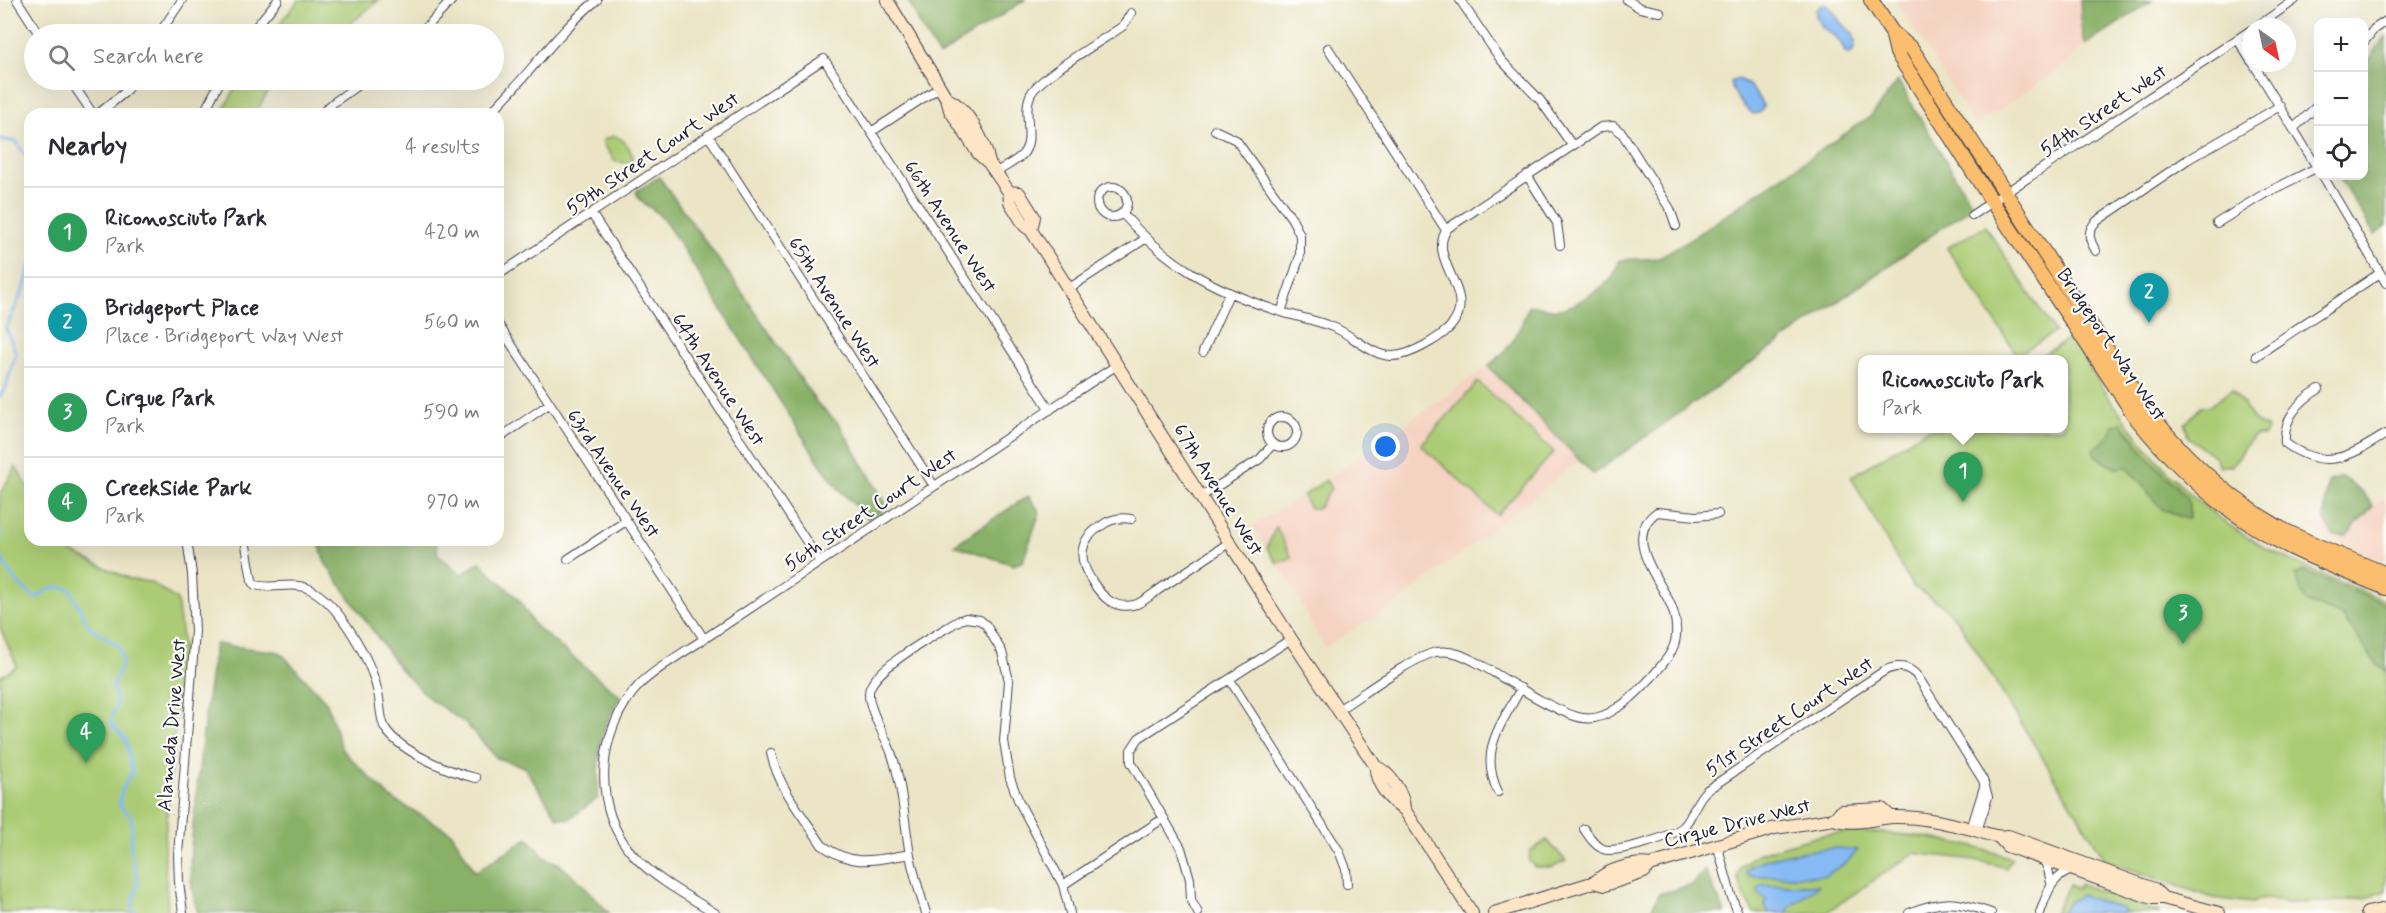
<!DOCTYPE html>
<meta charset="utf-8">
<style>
body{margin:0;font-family:Mynerve,sans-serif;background:#f7f7f7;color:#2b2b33}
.controls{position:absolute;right:18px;top:18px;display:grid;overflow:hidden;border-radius:12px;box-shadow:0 6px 24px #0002}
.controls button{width:54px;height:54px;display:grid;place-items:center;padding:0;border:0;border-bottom:2px solid #e1e1e2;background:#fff;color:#2b2b33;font:30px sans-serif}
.compass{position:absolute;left:2242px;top:18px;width:54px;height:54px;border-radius:50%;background:#fff;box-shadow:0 6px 24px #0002;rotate:147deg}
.you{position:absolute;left:1386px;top:447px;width:21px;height:21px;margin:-15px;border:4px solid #fff;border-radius:50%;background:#1a73e8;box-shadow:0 0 0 9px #1a73e833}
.badge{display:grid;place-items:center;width:39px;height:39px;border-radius:50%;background:#7c3aed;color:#fff;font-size:20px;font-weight:700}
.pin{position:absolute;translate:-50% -50px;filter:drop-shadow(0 2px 3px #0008)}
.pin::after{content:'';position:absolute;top:32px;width:21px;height:18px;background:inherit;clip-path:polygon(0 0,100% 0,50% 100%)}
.popup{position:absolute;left:1858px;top:355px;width:210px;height:78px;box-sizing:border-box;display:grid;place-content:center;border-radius:12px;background:#fff;filter:drop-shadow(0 2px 4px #0005);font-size:20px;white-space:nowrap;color:#7c7c81}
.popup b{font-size:22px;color:#2b2b33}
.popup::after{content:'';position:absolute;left:50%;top:100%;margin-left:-12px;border:12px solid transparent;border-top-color:#fff}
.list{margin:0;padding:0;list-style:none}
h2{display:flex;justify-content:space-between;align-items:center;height:78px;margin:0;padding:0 24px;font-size:26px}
h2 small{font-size:20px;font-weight:400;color:#7c7c81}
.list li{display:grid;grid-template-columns:39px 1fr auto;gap:18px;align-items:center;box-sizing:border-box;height:90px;padding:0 24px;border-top:2px solid #e1e1e2}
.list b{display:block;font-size:22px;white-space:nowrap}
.list p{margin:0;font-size:20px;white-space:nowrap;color:#7c7c81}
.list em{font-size:20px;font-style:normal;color:#7c7c81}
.icon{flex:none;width:33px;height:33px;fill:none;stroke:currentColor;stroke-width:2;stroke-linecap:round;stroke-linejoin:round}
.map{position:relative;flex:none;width:2386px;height:913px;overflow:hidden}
.search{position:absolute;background:#fff;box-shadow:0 6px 24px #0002;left:24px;top:24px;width:480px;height:66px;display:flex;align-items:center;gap:15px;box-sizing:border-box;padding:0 21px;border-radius:33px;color:#7c7c81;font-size:22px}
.panel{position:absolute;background:#fff;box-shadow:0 6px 24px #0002;left:24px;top:108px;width:480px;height:438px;border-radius:18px}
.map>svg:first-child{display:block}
</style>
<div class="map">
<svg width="2386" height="913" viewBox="0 0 2386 913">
<rect width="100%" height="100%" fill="#fdfcf7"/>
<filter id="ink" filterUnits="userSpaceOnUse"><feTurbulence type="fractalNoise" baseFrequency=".0167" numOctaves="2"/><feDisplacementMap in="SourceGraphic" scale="12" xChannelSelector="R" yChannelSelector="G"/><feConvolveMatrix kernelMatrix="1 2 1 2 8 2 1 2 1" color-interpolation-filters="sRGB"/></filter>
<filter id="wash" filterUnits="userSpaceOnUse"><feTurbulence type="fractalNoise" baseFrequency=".008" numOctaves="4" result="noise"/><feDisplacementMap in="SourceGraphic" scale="24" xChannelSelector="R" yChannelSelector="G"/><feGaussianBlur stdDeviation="1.35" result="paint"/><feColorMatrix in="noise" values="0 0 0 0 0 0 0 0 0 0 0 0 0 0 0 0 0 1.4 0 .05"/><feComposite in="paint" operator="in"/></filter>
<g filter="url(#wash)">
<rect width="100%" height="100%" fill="#ebe5c6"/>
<path fill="#f5d3c2" d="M1895 0H2080L2082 17 2080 32 2086 45 2070 61 2019 97 1975 125Z
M1488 366 1579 461 1387 611 1360 625 1324 648 1295 591 1252 526 1307 493Z
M2386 498V562L2320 533 2306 525 2328 523 2359 514Z"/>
<path fill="#abcc74" stroke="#667758" stroke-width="1.5" d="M299 0H379L338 34H271Z
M240 80H279L269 90 255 114H221Z
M613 136C624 138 630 147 633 158L629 163 616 162 603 144V140Z
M1985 226 2055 332 2017 355 1947 248Z
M2070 338C2126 424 2171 495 2264 547 2303 568 2345 583 2386 601V891L2376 893 2366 898 2346 901 2286 903 2263 898 2252 903 2213 898 2106 861 1958 621 1942 605 1912 586 1851 477 1927 429 2064 428V360L2035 359Z
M1478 382 1554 452 1497 515 1421 445Z
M2232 389 2256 422 2267 428 2264 436H2253L2232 466H2220L2214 456 2188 437 2185 424 2201 407 2211 405Z
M16 467 30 490V540H45L130 579 150 582 177 600 183 646 164 849 168 913H0V677L17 666 0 628V494Z
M1326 480 1331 489C1324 496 1324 501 1317 509L1310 508 1303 496Z
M1276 527 1292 558 1277 563 1267 548Z
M1845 832C1903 831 1958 840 2012 858L2006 868 1975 860 1914 853 1826 913H1754L1744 895 1737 877 1741 867 1757 854 1822 835Z
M1547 840 1566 861 1552 867H1535L1529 861 1530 851Z
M2081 884 2160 913H2054L2069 885 2077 889Z"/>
<path fill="#88b066" stroke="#556950" stroke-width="1.5" d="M908 0H1025L939 56 922 29Z
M2080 0H2153L2086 45C2078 28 2082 19 2080 0Z
M2386 36V226L2375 235 2338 176H2364V66Z
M1898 81 1973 206 1593 474 1488 366C1513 347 1519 333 1529 305L1557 310 1573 305 1595 292 1610 280 1620 260 1659 258 1701 232 1871 116Z
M659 177 739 288 817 403 839 424 888 507 868 519 838 488 819 462 672 232C668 227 664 220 660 216 652 206 639 205 636 191Z
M2122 423 2146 455 2186 496 2189 505V519C2178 518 2173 511 2163 510L2127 467 2115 468 2095 455 2093 449C2103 443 2111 437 2113 425Z
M2342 477 2361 490 2373 506 2346 536 2333 535 2324 518 2328 481Z
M1028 496 1040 512 1023 561 1014 565 954 545Z
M318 540H436L438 555 462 574 480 562 519 600 534 625 621 697C596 732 598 757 598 798L569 819 558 818 524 767 497 758 466 724 430 699 400 669 325 563Z
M2304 571 2386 604V672L2372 658 2342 616 2305 601 2295 575Z
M215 644 280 652 327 703 342 750 391 798 452 833 475 872 528 838 544 857 559 864 582 884 609 913H198C185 876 192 837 196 799 201 747 207 695 215 644Z
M1705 870 1725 913H1654L1652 908 1659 894 1692 885Z"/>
<path fill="#85baf4" stroke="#546e98" stroke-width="1.5" d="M1821 5H1827C1839 15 1837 24 1853 33L1855 43 1853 52 1849 54 1845 53C1839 29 1815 33 1816 10Z
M1738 79C1752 84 1756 95 1764 107L1759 113 1753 114C1742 106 1734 95 1730 82Z
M1838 848 1858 850 1848 861 1825 876H1755L1748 875 1746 872C1754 855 1820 849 1838 848Z
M1762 885H1819L1791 906 1786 913H1769L1764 904 1766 899 1759 894 1758 889Z
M2080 895 2123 909 2126 913H2061L2070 901Z"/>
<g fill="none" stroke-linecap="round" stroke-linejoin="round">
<path stroke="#85baf4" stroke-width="3" d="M0 139 17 142 30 164
M0 396 6 387 16 353 6 328 25 286 30 266
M0 530V543
M0 555C9 574 18 587 37 598 48 588 55 585 70 589L89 627 118 645 123 662 113 685 117 704 110 722 126 740 132 772 122 790 119 805 132 818 131 851 138 883 132 907 135 913"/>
</g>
</g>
<g filter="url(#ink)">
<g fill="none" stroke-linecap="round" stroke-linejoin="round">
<g stroke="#403f50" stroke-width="10">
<path id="street" d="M17 0 39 34
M1460 0 1501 60 1540 100 1572 145
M1627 0 1640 8 1660 12
M2256 27 2295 0
M159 34 182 0
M250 34 278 0
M420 34 452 0
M2238 40 2251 61
M2364 42 2374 29 2386 21
M1328 48 1446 230
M2253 63 2318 169
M70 80 93 114
M98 114 124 93 134 80
M203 114 221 80
M321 114 333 103 365 80
M489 114C527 78 556 33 597 0
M2294 128 2318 105
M1215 130 1236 140 1292 219 1300 235V256L1281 312
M871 132 940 87
M708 135 934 486
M995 173C1004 167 1015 162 1022 155 1037 139 1020 111 1032 92 1044 74 1103 40 1123 26L1131 13
M1527 175 1557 223 1560 245
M2323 176 2386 283
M1097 202a15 15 0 1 1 30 0a15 15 0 1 1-30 0Z
M591 213 820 562
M1122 213C1169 266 1212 289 1278 311 1297 317 1317 320 1335 328 1354 336 1370 355 1391 356 1409 357 1445 336 1454 322 1476 290 1425 258 1448 228L1601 127 1613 126 1622 133 1670 209 1676 226
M1972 215 2251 30
M2217 223 2264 194 2318 167
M2096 251C2089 240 2086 231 2097 221L2187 160 2280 106
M498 275 824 59 1050 410
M1068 289 1145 239
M498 324 704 639
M1203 352 1229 294
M2256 356 2380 273
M2319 389C2299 401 2283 419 2285 443 2325 472 2349 457 2386 434
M1267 432a15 15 0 1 1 30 0a15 15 0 1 1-30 0Z
M498 439 549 404
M1202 496 1260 459 1273 444
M1131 519C1119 517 1110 519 1101 526 1078 540 1078 560 1092 581 1102 597 1115 611 1137 604 1146 600 1155 592 1164 586 1186 572 1208 557 1230 542
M245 540 252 580 255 585C275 590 295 580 313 591 340 606 370 659 377 689 381 701 379 717 385 728 400 752 450 772 476 778
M568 559 626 521
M1230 680 1339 851 1346 869 1347 884
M1338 710C1362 695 1411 658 1436 652 1454 649 1468 658 1483 666 1505 679 1560 715 1583 718 1596 720 1607 715 1617 708 1630 701 1640 689 1651 678 1661 666 1675 652 1676 636 1677 624 1674 611 1669 601 1656 575 1623 536 1657 512L1696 516 1718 514
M771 753C778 787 803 816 822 845 853 868 875 860 910 854
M1498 792C1478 750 1502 724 1521 688
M1584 829C1589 836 1594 845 1603 849 1616 854 1675 836 1684 826 1694 815 1695 800 1707 790L1884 671C1897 664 1909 666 1918 677L1983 780 1988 797 1977 831
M1971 829 1984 787
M1717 844 1731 895 1738 913
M2043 858 2048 869 2051 883
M1063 885 1164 818
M183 913 179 882 178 855 195 631 192 574 187 540
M715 913C688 896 658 881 636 858 590 811 596 730 640 684 658 667 683 653 704 639L1117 365
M926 913C920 894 914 875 910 855 904 821 903 785 891 752 886 737 864 703 870 688 879 665 937 634 960 620L966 618 980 620 986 625 1002 652 1009 681 1004 741 1010 778 1019 802 1063 885 1070 913
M1198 913 1191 900 1190 879 1181 848 1131 762V750L1139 738 1291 639
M1909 913C1942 899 1958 901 1991 913
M2040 913C2047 894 2051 876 2073 870"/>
</g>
<g stroke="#403f50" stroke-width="14">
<path id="secondary" d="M887 0 947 99 950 110 978 153 989 163 1009 192 1010 202 1025 226 1031 230 1291 639 1376 767C1390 772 1404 795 1404 809
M947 99C967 107 985 142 989 163
M1009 192 1019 193 1034 217 1031 230
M1376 767C1375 782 1391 803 1404 809L1472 913
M1834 819 1841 811 1882 809 1891 817
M1999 837 2007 846 2152 898H2163L2219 913
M1595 882 1605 885 1644 872 1650 865
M1494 913 1595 882C1606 870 1634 862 1650 865L1775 828 1834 819C1852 826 1875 818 1893 817 1919 816 1947 823 1972 829 1985 833 1995 838 2008 836L2154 889 2163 898
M2367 913 2386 909"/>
</g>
<g stroke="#403f50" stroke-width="16">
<path id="primary" d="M1871 0 1892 32 1912 49 2141 402C2179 453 2224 496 2280 528 2314 546 2351 559 2386 574
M1892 32 1897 53 1993 203 2137 419C2180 472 2230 518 2292 548 2323 563 2355 575 2386 588"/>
</g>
<use href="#street" stroke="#fff" stroke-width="8"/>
<use href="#secondary" stroke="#fde5c5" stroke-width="12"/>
<use href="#primary" stroke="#fabe6e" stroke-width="14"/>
</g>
</g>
<g text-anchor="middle" stroke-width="4.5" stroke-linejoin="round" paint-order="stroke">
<g font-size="20" fill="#22223b" stroke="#fdfcf7">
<text transform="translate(2103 110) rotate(-34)" y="7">54th Street West</text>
<text transform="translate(652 153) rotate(-34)" y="7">59th Street Court West</text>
<text transform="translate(951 226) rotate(57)" y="7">66th Avenue West</text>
<text transform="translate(835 302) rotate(57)" y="7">65th Avenue West</text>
<text transform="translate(2112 344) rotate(56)" y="7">Bridgeport Way West</text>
<text transform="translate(719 379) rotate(57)" y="7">64th Avenue West</text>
<text transform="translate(614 473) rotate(56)" y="7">63rd Avenue West</text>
<text transform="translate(1219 489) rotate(58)" y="7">67th Avenue West</text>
<text transform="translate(870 509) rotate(-34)" y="7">56th Street Court West</text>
<text transform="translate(1789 716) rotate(-34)" y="7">51st Street Court West</text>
<text transform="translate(171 725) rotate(-85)" y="7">Alameda Drive West</text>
<text transform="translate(1737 822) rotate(-14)" y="7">Cirque Drive West</text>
</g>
</g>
</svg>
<div class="controls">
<button>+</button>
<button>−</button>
<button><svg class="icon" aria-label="locate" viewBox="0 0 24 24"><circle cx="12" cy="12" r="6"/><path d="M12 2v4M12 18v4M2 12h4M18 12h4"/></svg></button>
</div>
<svg class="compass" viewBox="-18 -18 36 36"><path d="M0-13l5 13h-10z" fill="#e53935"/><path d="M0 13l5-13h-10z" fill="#7c7c81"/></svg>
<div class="you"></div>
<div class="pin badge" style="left:1963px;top:502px;background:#2e9e5b">1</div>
<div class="popup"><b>Riconosciuto Park</b>Park</div>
<div class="pin badge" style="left:2149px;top:323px;background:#0f9aa8">2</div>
<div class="pin badge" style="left:2183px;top:644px;background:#2e9e5b">3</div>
<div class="pin badge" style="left:86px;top:763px;background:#2e9e5b">4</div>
<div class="search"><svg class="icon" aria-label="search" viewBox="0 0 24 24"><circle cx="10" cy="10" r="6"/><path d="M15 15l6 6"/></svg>Search here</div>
<section class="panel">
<h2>Nearby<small>4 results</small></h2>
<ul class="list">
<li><span class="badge" style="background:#2e9e5b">1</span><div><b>Riconosciuto Park</b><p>Park</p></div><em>420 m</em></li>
<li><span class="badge" style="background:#0f9aa8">2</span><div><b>Bridgeport Place</b><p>Place · Bridgeport Way West</p></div><em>560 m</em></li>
<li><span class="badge" style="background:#2e9e5b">3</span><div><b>Cirque Park</b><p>Park</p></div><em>590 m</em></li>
<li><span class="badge" style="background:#2e9e5b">4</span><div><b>CreekSide Park</b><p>Park</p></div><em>970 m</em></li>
</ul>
</section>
</div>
